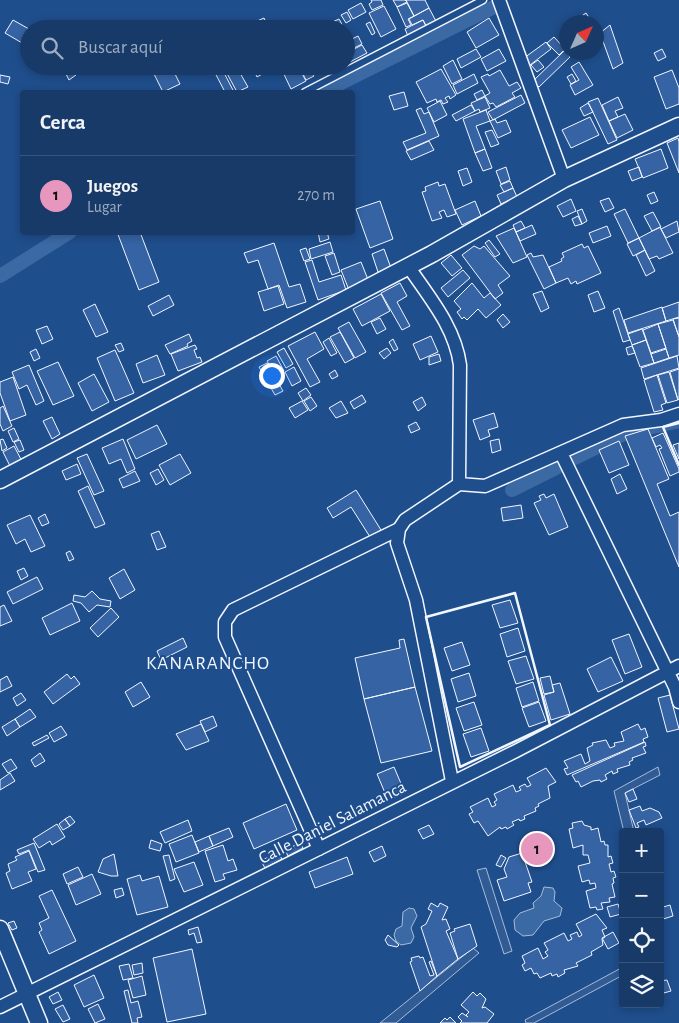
<!DOCTYPE html>
<html lang="es">
<meta charset="utf-8">
<style>
body{margin:0;font-family:"Alegreya Sans",sans-serif;background:#244571;color:#f1f3f6}
.controls{position:absolute;right:15px;bottom:15px;display:grid;overflow:hidden;border-radius:5px;box-shadow:0 2px 8px #0003}
.controls button{width:45px;height:45px;display:grid;place-items:center;padding:0;border:0;border-bottom:1px solid #36547d;background:#173a69;color:#f1f3f6;font:25px sans-serif}
.compass{position:absolute;left:559px;top:15px;width:45px;height:45px;border-radius:50%;background:#173a69;box-shadow:0 2px 8px #0003;rotate:45deg}
.you{position:absolute;left:271px;top:375px;width:18px;height:18px;margin:-12px;border:4px solid #fff;border-radius:50%;background:#1a73e8;box-shadow:0 0 0 8px #1a73e833}
.badge{display:grid;place-items:center;width:32px;height:32px;border-radius:50%;background:#e797bd;color:#111;font-size:16px;font-weight:700}
.pin{position:absolute;translate:-50% -50%;border:2px solid #fff;box-shadow:0 1px 5px #0006}
.list{margin:0;padding:0;list-style:none}
h2{display:flex;justify-content:space-between;align-items:center;height:65px;margin:0;padding:0 20px;font-size:21px}
h2 small{font-size:16px;font-weight:400;color:#9eadc0}
.list li{display:grid;grid-template-columns:32px 1fr auto;gap:15px;align-items:center;box-sizing:border-box;height:80px;padding:0 20px;border-top:1px solid #36547d}
.list b{display:block;font-size:19px;white-space:nowrap}
.list p{margin:0;font-size:16px;white-space:nowrap;color:#9eadc0}
.list em{font-size:16px;font-style:normal;color:#9eadc0}
.icon{flex:none;width:28px;height:28px;fill:none;stroke:currentColor;stroke-width:2;stroke-linecap:round;stroke-linejoin:round}
.map{position:relative;flex:none;width:679px;height:1023px;overflow:hidden}
.search{position:absolute;background:#173a69;box-shadow:0 2px 8px #0003;left:20px;top:20px;width:335px;height:55px;display:flex;align-items:center;gap:12px;box-sizing:border-box;padding:0 18px;border-radius:28px;color:#9eadc0;font-size:19px}
.panel{position:absolute;background:#173a69;box-shadow:0 2px 8px #0003;left:20px;top:90px;width:335px;height:145px;border-radius:5px}
.map>svg:first-child{display:block}
</style>
<div class="map">
<svg width="679" height="1023" viewBox="0 0 679 1023">
<rect width="100%" height="100%" fill="#1f4e8c"/>
<path fill="#305b95" stroke="#a8bbd7" d="M658 767 660 775 625 793 634 832H624L614 791Z
M486 868 512 951 504 954 477 870Z
M473 948 479 953 396 1023H380Z
M623 967V975L534 1023H526L525 1020Z"/>
<path fill="#3b69a3" stroke="#a8bbd7" d="M544 887 553 888 555 892 554 901 562 908 560 916 544 921 533 935 523 936 515 930 514 920 520 913 534 908 533 903 541 896Z
M409 908 414 909 417 916 411 928 414 937 411 943 401 945 396 941 394 935 396 929 402 926 403 912Z"/>
<g fill="none" stroke-linecap="round" stroke-linejoin="round">
<path stroke="#3b69a3" stroke-width="14" d="M323 92 494 7
M0 276 70 232
M575 458 626 433 679 421
M512 490 556 468"/>
</g>
<path fill="#3563a3" stroke="#f2f6ff" d="M371 0H381L383 5 372 10 369 4 372 2Z
M393 0H405L407 2 397 7Z
M406 0H425L429 8 414 16Z
M361 3 366 12 353 19 348 10Z
M407 3 414 16 408 19 411 25 406 27 397 7Z
M384 6 396 29 381 37 369 13Z
M429 8 437 23 427 28 423 20 412 25 409 19Z
M347 12 351 20 346 23 341 15Z
M586 13 592 22H573Z
M264 18 269 29H259L255 22Z
M489 18 499 35 476 48 467 32Z
M339 19 344 28 330 29 328 24Z
M13 20 29 29V47L5 33Z
M423 20 427 28 408 36 405 29Z
M252 21 256 29H236Z
M370 22 375 33 372 35 366 24Z
M610 25 623 63 613 69 600 33Z
M358 36 362 44 346 52V42Z
M554 37 565 49 559 55 547 43Z
M546 42 551 49 530 65 524 58Z
M362 45 367 53 348 63 346 53Z
M476 49 481 57 461 68 457 59Z
M499 49 506 61 487 71 481 59Z
M662 49 666 57 658 61 654 53Z
M564 51 570 57 539 87 533 81Z
M453 60 462 79 452 84 443 66Z
M538 60 544 67 537 72 531 65Z
M579 62 593 85 575 95 570 85 579 80 571 67Z
M62 66H70L76 75 69 80Z
M150 66H171L180 84 163 92Z
M228 66H236L248 87 237 92 224 68Z
M252 66H263L266 72 257 77Z
M280 66H298L306 81 291 89Z
M299 66H305L314 76 306 80Z
M325 66H342V67L329 74Z
M221 67 234 92H225L214 71Z
M441 69 456 95 450 99 449 96 445 98 448 102 443 104 441 100 437 102 436 99 427 103 416 82Z
M500 70 509 86 517 82 521 88 512 93 515 97 496 107 493 103 490 104 485 96 490 93 481 77 488 74 489 76Z
M672 70 679 88V104L666 109 654 77Z
M474 74 478 83 457 94 453 85Z
M572 74 576 81 571 84 567 77Z
M0 75 10 77 8 84 0 82Z
M482 90 485 96 477 100 474 94Z
M404 92 408 106 394 110 389 96Z
M521 95 525 103 493 120 488 112Z
M485 97 490 108 480 112 479 109 475 111 471 103Z
M618 97 623 108 615 111 618 117 609 121 602 105Z
M598 98 617 140 608 144 588 102Z
M440 101 447 115 434 122 427 108Z
M588 103 593 112 584 116 580 108Z
M471 105 475 111 456 121 452 115Z
M421 108 424 114 429 112 439 136 407 150 403 142 426 133 416 110Z
M486 110 490 121 476 126 485 149 475 153 463 119Z
M625 114 633 130 617 138 609 121Z
M590 117 599 135 571 148 562 130Z
M495 119 497 123 506 120 511 132 498 138 490 121Z
M492 130 499 144 491 147 485 132Z
M678 138 679 142V173L667 143Z
M429 141 434 150 411 160 406 151Z
M485 149 492 168 483 171 475 153Z
M661 149 668 168 643 178 635 159Z
M506 167 510 180 501 184 496 171Z
M639 167 642 177 632 181 628 171Z
M467 168 472 182 463 186 458 171Z
M510 181 513 188 504 192 500 185Z
M438 182 439 186 445 184 456 214 447 217 444 210 439 212 442 218 432 221 422 192 426 191 425 187Z
M513 188 517 197 501 204 497 195Z
M654 192 658 201 651 204 647 195Z
M609 198 614 208 605 212 600 201Z
M571 199 576 211 563 217 557 206Z
M380 201 393 239 370 248 356 209Z
M475 201 481 216 462 225 455 210Z
M582 209 587 221 582 224 577 211Z
M625 209 639 238 628 243 614 214Z
M653 212 661 227 652 231 644 216Z
M578 216 582 224 575 226 572 219Z
M521 221 525 228 516 232 513 225Z
M677 221 679 232 666 238 661 229Z
M532 225 536 234 520 241 516 232Z
M607 226 611 236 593 243 589 233Z
M660 227 673 253 659 259 657 256 649 259 639 238Z
M514 228 527 257 513 263 496 236Z
M117 232H140L159 282 139 290Z
M318 232H327L329 239 320 242Z
M639 238 645 250 633 256 627 244Z
M489 240 500 254 495 257 485 243Z
M330 242 333 252 311 259 309 249Z
M274 243 289 287 300 284 306 302 287 308 279 285 268 289 258 260 248 263 244 253Z
M582 244 584 248 588 246 601 273 577 284 576 281 571 284 568 278 556 283 549 267 562 261 561 259 564 257 562 253Z
M474 246 480 249 484 246 510 276 498 285 503 293 495 299 462 255Z
M306 248 310 259 304 261 300 250Z
M384 249 391 268 378 272 372 254Z
M645 250 655 271 646 276 636 255Z
M334 253 340 272 332 275 325 256Z
M531 253 533 257 543 255 556 283 544 289 527 255Z
M451 255 462 268 452 276 441 263Z
M312 260 319 282 341 275 346 290 318 300 305 262Z
M361 262 369 282 349 290 341 270Z
M463 270 470 278 448 297 441 288Z
M400 283 407 296 397 302 410 326 402 330 381 293Z
M472 283 484 298 490 293 501 305 486 318 478 309 467 320 464 317 462 319 457 312 461 309 454 301Z
M278 286 284 304 264 311 258 292Z
M542 291 549 308 541 312 533 294Z
M598 291 605 308 594 312 588 295Z
M381 294 390 311 362 326 353 309Z
M169 295 174 305 153 316 148 306Z
M679 302V317L666 321 662 308Z
M95 304 108 332 96 337 83 310Z
M662 307 666 321 628 333 624 320Z
M619 308 630 340 623 342 613 311Z
M503 314 510 322 503 328 497 320Z
M380 318 386 329 377 334 371 322Z
M679 318V337L673 319Z
M673 320 679 337V355L669 358 658 324Z
M349 322 366 352 355 358 338 328Z
M658 324 666 348 651 353 643 330Z
M47 326 53 339 42 344 36 330Z
M642 329 646 340 632 345 628 334Z
M315 332 324 349 307 359 320 382 310 387 288 346Z
M340 332 354 358 345 363 330 337Z
M189 334 192 341 187 344 188 346 170 354 165 345Z
M431 336 438 352 420 360 413 344Z
M329 338 337 353 331 356 323 342Z
M393 339 398 349 394 351 389 342Z
M646 340 654 363 640 367 632 345Z
M121 343 124 350 119 352 115 345Z
M195 345 197 349 194 350 197 358 200 357 202 362 178 371 171 354Z
M632 346 635 353 628 355 626 348Z
M284 348 293 364 286 368 277 352Z
M387 348 391 353 384 359 379 353Z
M36 349 40 358 34 361 30 352Z
M666 349 669 358 654 363 651 354Z
M115 350 134 393 115 401 97 358Z
M439 354 441 361 429 365V357Z
M157 355 165 375 143 383 136 364Z
M276 356 284 371 275 375 267 361Z
M677 356 679 368 644 379 641 368Z
M58 362 74 396 53 405 37 371Z
M267 363 283 391 275 395 259 367Z
M29 365 44 401 36 405 27 385 19 389 12 372Z
M294 367 301 381 292 386 285 372Z
M679 369V399L678 400 670 372Z
M335 370 338 376 332 379 329 374Z
M669 372 678 400 667 403 658 375Z
M94 374 109 402 92 411 78 383Z
M657 375 666 403 661 405 663 410 654 412 644 380Z
M13 377 26 415 10 421 0 393V382Z
M306 388 311 395 303 401 298 393Z
M362 395 366 402 354 409 350 402Z
M311 397 317 406 310 411 304 401Z
M422 397 426 405 418 411 413 402Z
M302 401 308 410 295 418 289 408Z
M341 401 348 413 336 418 329 408Z
M3 406 12 426 3 431 0 424V408Z
M494 413 498 427 488 430 490 436 480 440 473 420Z
M52 417 60 434 52 439 43 421Z
M416 422 420 429 411 433 408 426Z
M157 425 167 444 136 459 127 440Z
M14 428 19 439 13 442 8 431Z
M648 429 669 479 657 484 670 516 679 512V567L625 436Z
M663 433 679 469V472L670 476 659 449 662 448 660 445 656 447 652 438Z
M3 439 7 448 2 451 0 440Z
M123 439 135 469 127 473 121 459 109 464 102 448Z
M499 439 501 450 492 453 490 441Z
M20 440 24 450 19 452 14 442Z
M619 441 629 465 609 473 599 450Z
M679 443V459L673 445Z
M14 446 24 465 12 470 3 452Z
M87 454 104 491 94 495 77 458Z
M180 454 191 473 170 485 159 465Z
M77 464 81 474 66 480 62 471Z
M158 469 164 480 156 485 150 473Z
M135 471 140 481 123 488 119 479Z
M620 474 627 489 617 494 611 479Z
M88 486 105 524 95 528 78 491Z
M356 490 381 530 370 537 351 507 333 518 327 508Z
M544 494 546 498 554 494 568 527 549 535 534 503 541 500 539 496Z
M521 505 523 518 503 521 501 508Z
M45 514 49 523 42 526 38 518Z
M30 515 45 546 31 552 25 539 16 544 7 525Z
M159 531 166 547 157 550 151 534Z
M70 551 74 559 69 561 66 553Z
M24 568 28 576 21 580 17 571Z
M124 569 135 590 120 599 109 578Z
M37 577 43 589 13 604 7 592Z
M92 591 100 599 111 601 110 607 97 605 89 612 81 603 73 601 74 595 85 597Z
M510 600 518 623 500 628 492 605Z
M72 603 80 621 50 635 42 618Z
M4 605 12 621 0 626V607Z
M111 608 119 617 98 637 90 628Z
M518 628 525 651 507 657 500 634Z
M629 634 642 667 625 674 612 640Z
M183 638 187 647 161 660 157 651Z
M404 639 415 687 364 699 355 658 400 648 399 640Z
M462 642 470 665 452 671 444 648Z
M526 656 534 679 516 684 508 661Z
M611 657 623 681 598 692 587 669Z
M469 673 476 696 458 702 451 679Z
M67 674 71 679 74 676 80 684 53 704 44 692Z
M7 676 12 686 0 692V680Z
M550 676 554 692 544 694 540 678Z
M141 682 150 697 133 707 125 692Z
M533 682 539 701 522 707 516 688Z
M560 683 570 714 551 720 544 695 554 692 552 685Z
M415 687 432 751 381 763 364 699Z
M21 693 26 700 17 706 13 698Z
M670 695 679 729 667 732 658 698Z
M474 702 482 725 464 731 456 708Z
M539 702 546 721 529 727 522 708Z
M30 709 36 717 20 727 15 719Z
M213 716 217 726 205 732 200 721Z
M15 719 20 727 7 736 2 727Z
M201 724 209 741 186 750 176 734Z
M638 724 641 730 645 728 648 737 643 739 644 742 567 775 564 769 568 768 564 761 581 754 585 764 590 761 587 748 593 745 592 743 606 740 610 748 615 746 614 743 624 741 621 732Z
M61 726 67 735 54 742 49 733Z
M481 728 489 751 471 757 463 734Z
M47 735 49 738 34 746 32 743Z
M645 742 646 746 643 747 646 753 632 758 633 760 629 762 630 765 617 769 618 772 613 774 612 771 605 775 607 779 601 782 600 780 593 781 581 787 578 781 576 782 572 775Z
M40 753 45 761 35 767 31 760Z
M11 759 17 768 8 773 2 764Z
M394 767 405 793 388 800 377 774Z
M546 768 556 782 548 786 550 798 538 804 539 806 535 808 536 811 524 816 525 819 520 821 519 819 512 822 514 825 507 829 506 827 501 829 500 827 488 836 478 821 474 823 469 814 473 812 470 807 488 798 492 807 496 805 494 802 497 800 494 794 513 785 516 792 521 790 519 787 525 784 527 787 531 785 527 778Z
M10 773 15 781 0 790V780Z
M633 789 637 799 629 802 625 793Z
M286 804 297 830 254 849 243 823Z
M640 806 642 811 650 808 659 812 662 818 646 825 644 820 637 823 639 827 636 828 629 810Z
M70 816 75 822 70 826 65 819Z
M65 819 70 826 63 830 59 824Z
M188 820 192 831 165 843 160 832Z
M582 821 584 825 591 827V830L598 828 601 842 604 841 605 845H608V857L611 856 613 863 609 864 611 872 614 871 616 877 613 878 614 883 612 884 615 897 609 898 610 902 601 903 603 909 597 910 596 907 590 908 586 891 596 888 595 883 590 884 589 880 582 882 578 866 590 863 588 855H583V845L573 848 569 829 573 828 572 823Z
M57 824 65 837 52 845 50 841 39 848 33 839Z
M429 825 434 834 423 839 418 830Z
M229 828 233 837 213 846 209 836Z
M192 835 199 853 176 862 169 844Z
M209 836 213 846 199 852 195 842Z
M543 838 551 850 532 861 524 849Z
M151 840 162 844 160 851 149 848Z
M34 843 45 870 38 872 29 850 19 854 17 850Z
M300 843 303 848 288 856 285 850Z
M223 845 228 861 233 859 237 870 223 874 225 879 215 882 205 851Z
M382 846 386 856 374 862 369 852Z
M29 851 36 869 28 872 32 881 12 889 6 873 10 871 8 864 17 860 15 857Z
M278 852 282 859 265 868 261 861Z
M522 853 532 882 528 883 531 892 504 901 497 880 507 877 504 869 509 857Z
M114 854 118 876H111L98 872 103 859Z
M169 855 175 879 170 881 163 856Z
M501 855 506 858 501 867 496 865Z
M347 857 353 874 315 888 309 872Z
M194 862 203 885 184 892 174 869Z
M78 867 83 877 67 884 63 874Z
M92 874 101 894 76 905 68 885Z
M140 875 142 881 159 876 168 907 137 915 127 879Z
M122 888 124 895 116 898 114 890Z
M52 890 76 941 49 954 39 932 42 930 39 923 49 918 39 896Z
M431 903 438 907 440 903 448 907 442 920 446 919 450 929 446 931 458 959 437 976 421 927 426 924 432 911 428 909Z
M618 904 621 914 610 917 607 907Z
M670 905 673 916 660 920V908Z
M596 914 607 928 602 930 605 937 602 939 603 945 591 952 592 955 576 963 578 966 564 970 565 973 558 977 557 974 552 976 551 973 540 978 537 973 534 974 531 968 525 971 522 965 525 963 522 956 538 948 543 959 548 956 545 952 548 950 544 943 564 933 568 941 572 939 570 935 577 932 579 937 582 935 576 924Z
M14 921 17 928 12 930 8 923Z
M470 924 477 946 458 959 450 933 455 931 454 929Z
M198 927 202 942 197 943 194 933 189 935 188 930Z
M613 932 619 943 608 949 602 938Z
M388 935 399 945 397 947 388 945 385 940Z
M192 949 206 1014 167 1022 153 958Z
M419 956 420 958 423 957 430 976 434 975 429 962 431 961 437 976 420 991 410 962 412 961 411 958Z
M142 963 143 973 134 975 132 965Z
M129 964 133 978 123 980 119 966Z
M94 975 104 998 84 1007 74 985Z
M142 976 146 995 133 998 128 980Z
M667 980 671 991 660 994V981Z
M128 990 131 1003 138 1001 142 1017 137 1018 138 1023H132L124 991Z
M58 992 62 1000 53 1004 49 997Z
M473 992 477 996 480 993 486 999 482 1008 485 1007 494 1014 487 1023H460L462 1021 458 1017 462 1013 468 1017 466 1015 469 1012 461 1005Z
M98 1004 105 1019 95 1023 88 1009Z
M63 1005 70 1019 63 1022 55 1009Z
M450 1017 456 1023H440L445 1018 447 1020Z"/>
<g fill="none" stroke-linecap="round" stroke-linejoin="round">
<g stroke="#f2f6ff" stroke-width="9">
<path id="lane" d="M305 92 483 0"/>
</g>
<g stroke="#f2f6ff" stroke-width="15">
<path id="street" d="M499 0 564 179
M408 266C429 297 455 327 460 365L459 484
M561 453 675 687 679 702
M452 781 416 600 397 543 399 529 405 520 459 484 485 486 623 425 661 420 679 414
M319 849 225 637V622L233 610 399 529
M0 1007 516 751 679 666"/>
</g>
<g stroke="#f2f6ff" stroke-width="19">
<path id="secondary" d="M0 480 432 254 564 179 679 126
M0 929 39 1023"/>
</g>
<use href="#lane" stroke="#1f4e8c" stroke-width="6"/>
<use href="#street" stroke="#1f4e8c" stroke-width="12"/>
<use href="#secondary" stroke="#1f4e8c" stroke-width="16"/>
<path stroke="#f2f6ff" stroke-width="2.5" d="M679 423 663 427 679 465
M515 593 550 725 460 767 426 617Z"/>
</g>
<g text-anchor="middle" stroke-width="4" stroke-linejoin="round" paint-order="stroke">
<g font-size="18" fill="#f2f6ff" stroke="#1f4e8c">
<text transform="translate(332 822) rotate(-27)" y="6">Calle Daniel Salamanca</text>
</g>
<g font-size="19" letter-spacing="1" fill="#f2f6ff" stroke="#1f4e8c">
<text x="208" y="669">KANARANCHO</text>
</g>
</g>
</svg>
<div class="controls">
<button>+</button>
<button>−</button>
<button><svg class="icon" aria-label="locate" viewBox="0 0 24 24"><circle cx="12" cy="12" r="6"/><path d="M12 2v4M12 18v4M2 12h4M18 12h4"/></svg></button>
<button><svg class="icon" aria-label="layers" viewBox="0 0 24 24"><path d="M12 4l9 5-9 5-9-5zM3 14l9 5 9-5"/></svg></button>
</div>
<svg class="compass" viewBox="-18 -18 36 36"><path d="M0-13l5 13h-10z" fill="#e53935"/><path d="M0 13l5-13h-10z" fill="#9eadc0"/></svg>
<div class="you"></div>
<div class="pin badge" style="left:537px;top:849px">1</div>
<div class="search"><svg class="icon" aria-label="search" viewBox="0 0 24 24"><circle cx="10" cy="10" r="6"/><path d="M15 15l6 6"/></svg>Buscar aquí</div>
<section class="panel">
<h2>Cerca<small></small></h2>
<ul class="list">
<li><span class="badge">1</span><div><b>Juegos</b><p>Lugar</p></div><em>270 m</em></li>
</ul>
</section>
</div>
